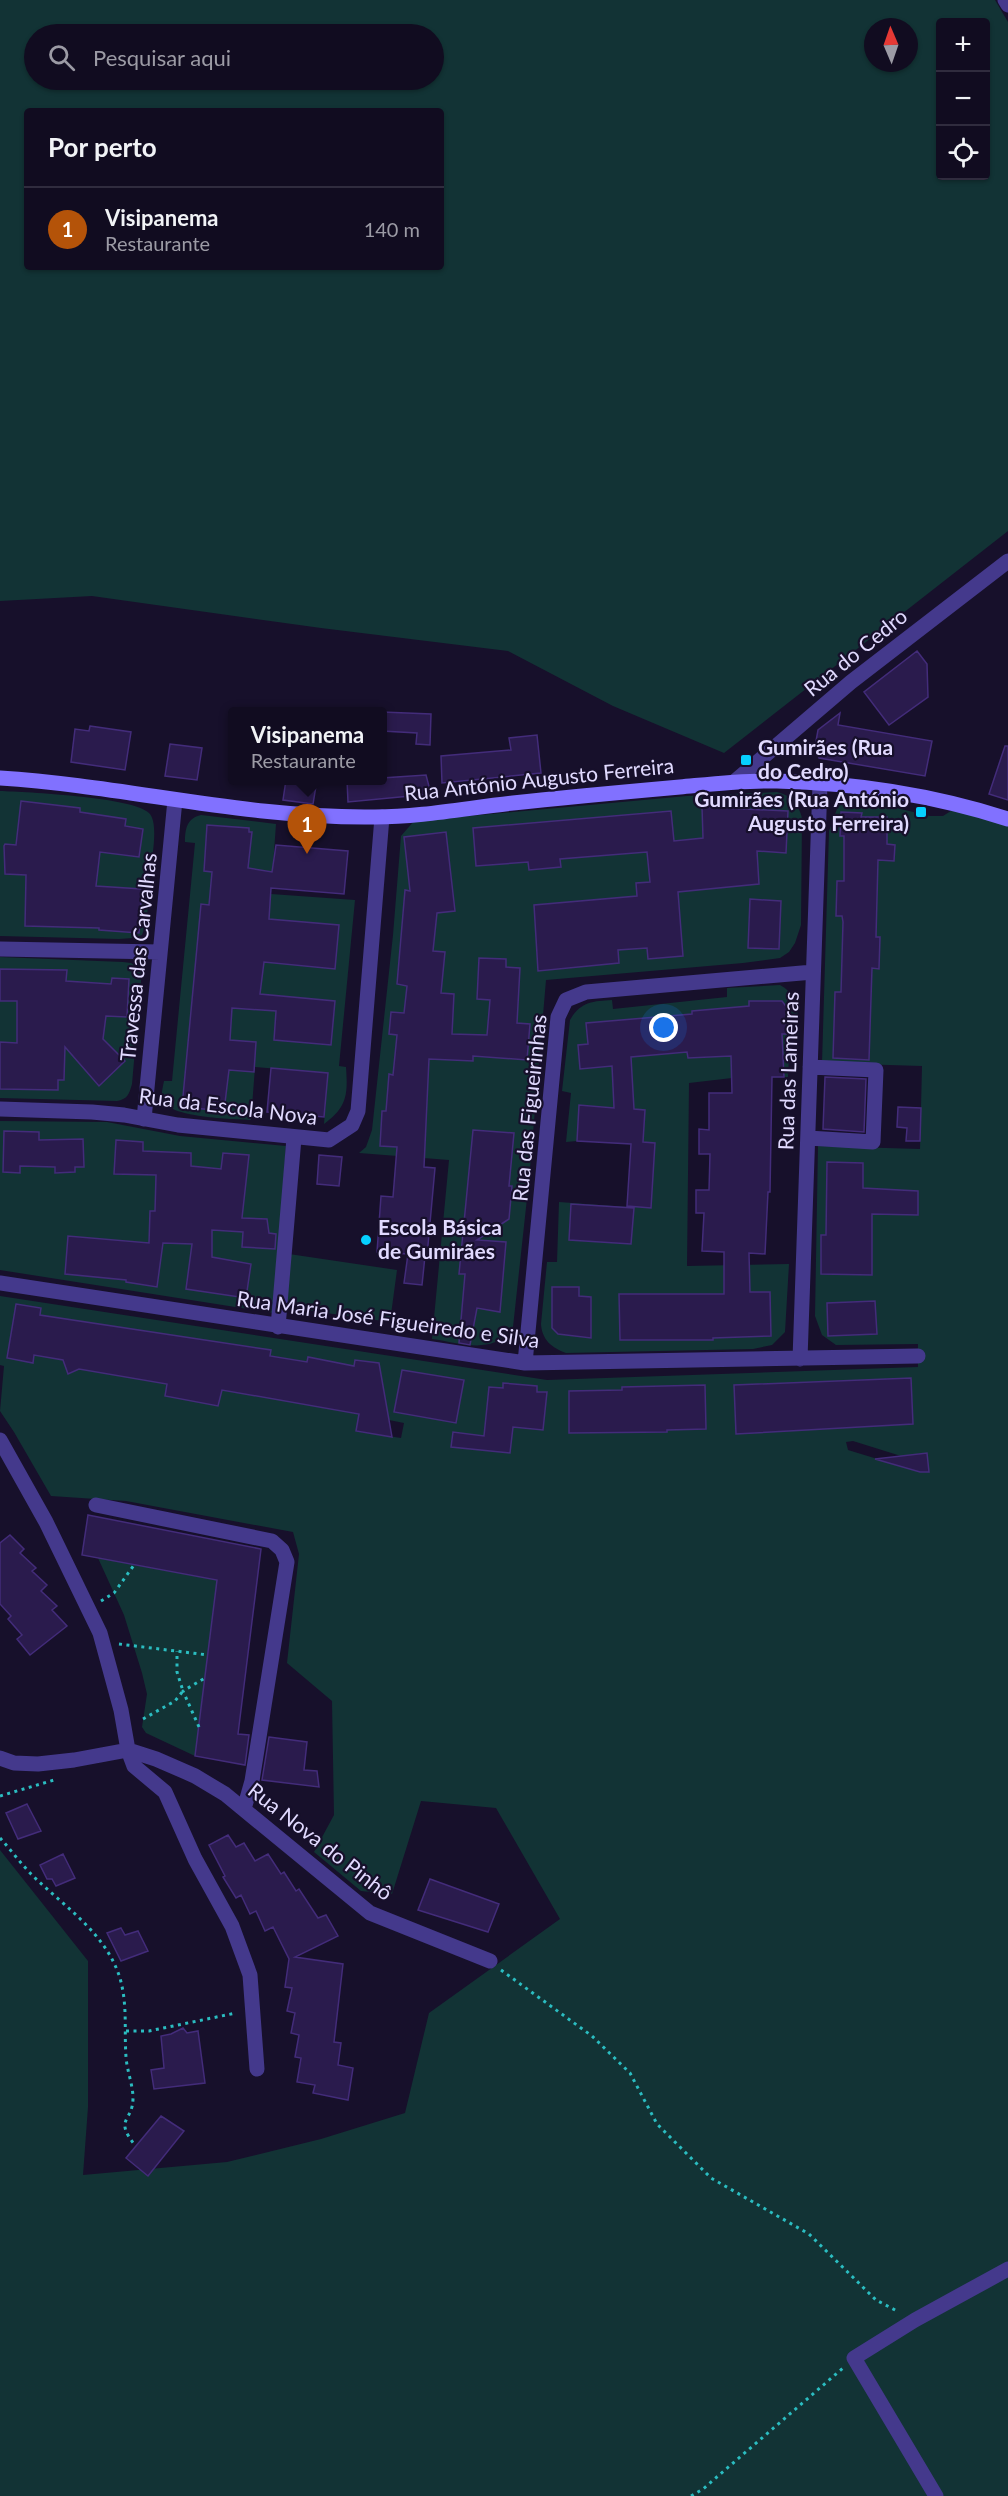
<!DOCTYPE html>
<html lang="pt">
<meta charset="utf-8">
<style>
body{margin:0;font-family:Lato,sans-serif;background:#1e1a2d;color:#f1f3f6}
.controls{position:absolute;right:18px;top:18px;display:grid;overflow:hidden;border-radius:6px;box-shadow:0 2px 4px #0004}
.controls button{width:54px;height:54px;display:grid;place-items:center;padding:0;border:0;border-bottom:2px solid #302c3e;background:#110c20;color:#f1f3f6;font:30px sans-serif}
.compass{position:absolute;left:864px;top:18px;width:54px;height:54px;border-radius:50%;background:#110c20;box-shadow:0 2px 4px #0004;rotate:358deg}
.you{position:absolute;left:664px;top:1028px;width:21px;height:21px;margin:-15px;border:4px solid #fff;border-radius:50%;background:#1a73e8;box-shadow:0 0 0 9px #1a73e833}
.badge{display:grid;place-items:center;width:39px;height:39px;border-radius:50%;background:#b45309;color:#fff;font-size:20px;font-weight:700}
.pin{position:absolute;translate:-50% -50px;filter:drop-shadow(0 2px 3px #0008)}
.pin::after{content:'';position:absolute;top:32px;width:21px;height:18px;background:inherit;clip-path:polygon(0 0,100% 0,50% 100%)}
.popup{position:absolute;left:228px;top:707px;width:159px;height:78px;box-sizing:border-box;display:grid;place-content:center;border-radius:6px;background:#110c20;filter:drop-shadow(0 2px 4px #0005);font-size:20px;white-space:nowrap;color:#9c9ba5}
.popup b{font-size:22px;color:#f1f3f6}
.popup::after{content:'';position:absolute;left:50%;top:100%;margin-left:-12px;border:12px solid transparent;border-top-color:#110c20}
.list{margin:0;padding:0;list-style:none}
h2{display:flex;justify-content:space-between;align-items:center;height:78px;margin:0;padding:0 24px;font-size:26px}
h2 small{font-size:20px;font-weight:400;color:#9c9ba5}
.list li{display:grid;grid-template-columns:39px 1fr auto;gap:18px;align-items:center;box-sizing:border-box;height:84px;padding:0 24px;border-top:2px solid #302c3e}
.list b{display:block;font-size:22px;white-space:nowrap}
.list p{margin:0;font-size:20px;white-space:nowrap;color:#9c9ba5}
.list em{font-size:20px;font-style:normal;color:#9c9ba5}
.icon{flex:none;width:33px;height:33px;fill:none;stroke:currentColor;stroke-width:2;stroke-linecap:round;stroke-linejoin:round}
.map{position:relative;flex:none;width:1008px;height:2496px;overflow:hidden}
.search{position:absolute;background:#110c20;box-shadow:0 2px 4px #0004;left:24px;top:24px;width:420px;height:66px;display:flex;align-items:center;gap:15px;box-sizing:border-box;padding:0 21px;border-radius:33px;color:#9c9ba5;font-size:22px}
.panel{position:absolute;background:#110c20;box-shadow:0 2px 4px #0004;left:24px;top:108px;width:420px;height:162px;border-radius:6px}
.map>svg:first-child{display:block}
</style>
<div class="map">
<svg width="1008" height="2496" viewBox="0 0 1008 2496">
<rect width="100%" height="100%" fill="#17102b"/>
<path fill="#123335" fill-rule="evenodd" d="M0 0H995L1008 22V531L724 753 613 706 508 651 321 628 92 596 0 601ZM940 22H986V176H940ZM873 27H909V63H873ZM34 34H434V80H34ZM27 111H441V267H27Z
M0 791C26 792 133 797 149 813 159 822 152 859 150 871 149 889 149 920 142 935L133 938 119 939 0 936Z
M777 792C791 795 799 805 802 818L801 925 795 943 789 952 780 958 743 963 546 980 529 1180 513 1327C494 1356 461 1343 432 1339L449 1160 359 1153 366 1147 372 1130 393 935 401 836 414 821 687 796Z
M855 798 930 816H943L954 809 1008 825V2496H0V1850L88 1961V2107L83 2175 227 2162 321 2139 405 2113 429 2013 560 1919 496 1808 421 1801 392 1894 361 1891 314 1852 334 1815 332 1701 287 1663 299 1554 293 1532 126 1501 51 1496 14 1432 0 1411 4 1366 0 1365V1296L547 1380 918 1367V1344L836 1345 822 1335 815 1316 818 1146 920 1149 922 1066 822 1063 829 831 838 806ZM359 1414 404 1423 401 1438 356 1431ZM853 1441 901 1456 926 1453 929 1472H920L848 1450 846 1442Z
M201 815 276 824 271 894 355 900 339 1066 346 1067C348 1095 347 1107 324 1124L328 1073 255 1067 251 1120C234 1119 167 1118 162 1099 161 1094 163 1086 164 1081H172L195 843 185 842C185 829 187 818 201 815Z
M0 957 123 962 131 963 142 970 132 1084C129 1095 127 1099 117 1101L0 1098Z
M780 985C805 998 797 1031 798 1056H789L788 1077 732 1078 689 1083 687 1266 789 1264 785 1332 772 1345 753 1349 566 1353C552 1348 542 1340 541 1324L547 1262H557L559 1202 627 1207 631 1144 577 1141 566 1142 571 1093 562 1091 570 1020C580 1002 593 1001 612 1000L613 1009 727 997V988Z
M0 1121 107 1122 180 1136 286 1146 274 1313 0 1270Z
M289 1254 397 1270 390 1322 284 1307Z
M98 1558 217 1580 195 1756 146 1733 142 1727 147 1694 142 1673 124 1615Z"/>
<path fill="#2a1b4d" stroke="#432c7a" stroke-width="1.5" d="M917 651 927 664 928 697 889 725 864 692Z
M382 712 431 714 430 745 416 744 417 733 382 731Z
M840 713 838 725 932 741 925 776 819 758 815 747 818 730Z
M90 726 131 732 125 770 71 762 75 729 89 731Z
M537 735 541 773 442 783 441 756 511 750 509 738Z
M170 744 202 748 197 780 165 776Z
M1005 746H1008V800L989 794Z
M426 775 431 794 348 802 347 780H382V778Z
M286 780H317L313 804 283 800Z
M21 801 80 808V812L126 819 125 826 143 829 139 857 100 852 96 886 142 889 139 933 99 930V928L25 926 26 875 5 874 4 846 5 844 16 845Z
M702 807 788 811 786 853 757 851 759 884 678 892 683 956 648 959 647 948 618 950 619 963 538 971 534 905 637 896 636 883 650 882 647 852 560 859 561 867 529 870 528 862 476 866 473 828 671 811 674 841 703 838Z
M841 812 862 813 861 817H887V844L895 845 894 861 878 860 876 937H880L879 969 872 968 869 1060 833 1058 835 992H841L843 922 842 916H836L837 881H844V836H840Z
M207 825 249 828V832H252L248 868 272 872 276 845 348 851 344 894 271 888 269 919 339 925 335 969 264 962 260 994 335 1001 331 1045 274 1040 276 1011 232 1008 230 1040 256 1042 254 1072 229 1070 224 1111 182 1107 201 904 209 905 212 872 204 871Z
M446 832 455 911 437 913 433 951 445 952 441 993 454 994 452 1034 487 1035 490 1000 477 999 479 958 506 959V967L520 968 517 1023 530 1024 527 1060 473 1056V1061L429 1059 424 1167 435 1168 427 1256H425L422 1285 404 1283 408 1254 377 1252 381 1196 393 1197 397 1147 380 1146 382 1111H386L389 1074 393 1075 397 1035 389 1034 391 1012 404 1013 407 986 397 984 405 890 410 891 404 837Z
M750 899 781 901 779 949 748 948Z
M0 969 67 970 66 981 111 984 112 978 129 979 127 1017 106 1016 103 1039 125 1061 99 1086 65 1047 64 1080H58V1090L0 1089V1042L17 1043V1001H0Z
M749 1001H782L788 1009V1034H782L784 1077H772L770 1192H768L765 1254 749 1253 750 1292H770L771 1336 713 1338V1340H620L619 1294H724V1252L702 1251 704 1213H696V1190H709L710 1154H699V1129L709 1130V1093H732L731 1056 688 1058 687 1052 631 1057 634 1109 645 1110 643 1142 655 1143 651 1208 627 1206 631 1144 577 1141 579 1105 614 1108 612 1066 580 1069 578 1045 588 1044 586 1023 692 1014V1011L749 1006Z
M271 1068 328 1073 324 1117 267 1112Z
M825 1077 866 1079 864 1132 823 1129Z
M898 1107 921 1108 920 1141H906L907 1128 897 1127Z
M473 1130 514 1133 509 1186H512L509 1219 477 1240 506 1242 500 1312 477 1308 470 1345 459 1343 465 1274H459Z
M4 1131 39 1132V1140L83 1139 84 1167H75V1172L55 1173V1167L20 1166V1173L3 1172Z
M116 1140 143 1142V1151L191 1153V1166L221 1169 223 1153 249 1155 242 1218 267 1219 269 1233 276 1234 275 1249 242 1247 243 1232 212 1230V1257L251 1264 246 1298 186 1289 192 1244 163 1243 157 1287 126 1282V1280L65 1274 68 1236 149 1243 150 1211H155L156 1175 114 1174Z
M319 1155 342 1157 339 1186 317 1184Z
M827 1162 863 1163V1188L918 1191V1215L872 1214V1275L821 1274V1235H826Z
M571 1204 634 1208 631 1244 569 1240Z
M552 1287H579V1296L591 1297V1338L558 1334 552 1328Z
M875 1301 877 1334 828 1336 827 1303Z
M16 1304 41 1308 40 1315 271 1350 270 1356 307 1362 308 1357 354 1366 355 1360 379 1363 392 1437 356 1431 359 1414 222 1390 218 1406 165 1396 167 1384 79 1369 68 1374 63 1360 34 1355 33 1363 7 1358Z
M402 1370 464 1380 456 1423 394 1412Z
M911 1378 913 1424 736 1434 734 1385Z
M503 1383 537 1386V1392H547L543 1430 513 1427 510 1453 451 1447 453 1432 484 1436 489 1387 503 1388Z
M705 1385 706 1429 667 1430V1432L569 1433V1391L622 1390V1387Z
M927 1453 929 1472H920L875 1459Z
M88 1515 261 1549 238 1734 249 1735 245 1765 195 1756 217 1580 82 1555Z
M10 1535 24 1549 20 1553 36 1568 32 1571 47 1585 41 1591 57 1606 52 1610 67 1626 30 1655 17 1639 22 1635 8 1619 11 1616 0 1604V1543Z
M269 1737 307 1742 304 1770 317 1771 319 1787 262 1780Z
M27 1804 41 1831 18 1839 6 1813Z
M228 1835 236 1847 244 1843 255 1861 268 1854 281 1874 284 1872 296 1891 299 1889 318 1918 326 1915 338 1936 295 1957 343 1964 334 2042 341 2043 338 2065 353 2068 348 2100 313 2093 315 2085 297 2082 301 2058 295 2057 299 2035 291 2033 295 2013 287 2011 292 1988 285 1987 289 1959 273 1927 265 1931 256 1911 250 1914 241 1895 236 1898 223 1877 225 1876 209 1845Z
M63 1854 75 1878 56 1886 52 1879H47L40 1865Z
M430 1879 499 1904 488 1932 418 1910Z
M121 1928 125 1935 138 1931 148 1951 121 1961 107 1933Z
M183 2028 187 2033 198 2031 205 2083 154 2089 151 2070 164 2068 161 2036 171 2034Z
M161 2116 184 2131 148 2176 126 2158Z"/>
<g fill="none" stroke-linecap="round" stroke-linejoin="round">
<path stroke="#2bbdc1" stroke-width="3" stroke-dasharray="3 4.5" stroke-linecap="butt" d="M101 1601 114 1593 134 1565
M119 1644 208 1655
M143 1719 175 1701 183 1691 177 1672V1651
M199 1727 183 1691 205 1678
M0 1796 54 1780
M0 1838C11 1850 21 1864 33 1876 65 1907 104 1932 119 1975 128 2003 124 2029 126 2057 127 2071 133 2085 133 2098 133 2122 114 2118 134 2144
M501 1970 592 2036 630 2073 657 2124 711 2178 809 2234 876 2300 897 2311
M126 2031H149L236 2013
M691 2496 703 2489 843 2368"/>
<path stroke="#44398c" stroke-width="15" d="M1005 0 1008 5
M734 782 851 682 1008 561
M0 949 160 952
M0 1109 92 1112 124 1115 178 1125 329 1140 352 1125 358 1111 382 817
M144 1119 175 800
M808 1138 873 1142 876 1070 810 1067
M0 1283 525 1363 918 1356
M278 1327 294 1138
M800 1359 820 784
M525 1363 558 1017 566 1000 586 992 813 972
M0 1440 46 1522 100 1633 121 1710 128 1750 134 1766 165 1792 195 1859 232 1926 250 1975 257 2069
M96 1505 272 1541 282 1550 287 1562 252 1781 244 1809
M0 1758 14 1763 38 1764 74 1760 128 1750 156 1759 195 1776 225 1794 370 1913 490 1961
M936 2496 854 2358 915 2320 1008 2269"/>
<path stroke="#8171ff" stroke-width="15" d="M0 778C126 786 249 819 375 817 421 817 467 808 513 803 568 797 624 792 680 787 712 784 745 780 777 781 856 783 933 795 1008 819"/>
</g>
<g fill="#06d0ff" stroke="#17102b" stroke-width="2">
<rect x="740" y="754" width="12" height="12" rx="3"/>
<rect x="915" y="806" width="12" height="12" rx="3"/>
<circle cx="366" cy="1240" r="6"/>
</g>
<g text-anchor="middle" stroke-width="4.5" stroke-linejoin="round" paint-order="stroke">
<g font-size="21" fill="#e1daff" stroke="#17102b">
<text transform="translate(856 653) rotate(-39)" y="7">Rua do Cedro</text>
<text transform="translate(539 780) rotate(-6)" y="7">Rua António Augusto Ferreira</text>
<text transform="translate(139 957) rotate(-84)" y="7">Travessa das Carvalhas</text>
<text transform="translate(789 1071) rotate(-88)" y="7">Rua das Lameiras</text>
<text transform="translate(228 1107) rotate(7)" y="7">Rua da Escola Nova</text>
<text transform="translate(530 1108) rotate(-84)" y="7">Rua das Figueirinhas</text>
<text transform="translate(388 1320) rotate(8)" y="7">Rua Maria José Figueiredo e Silva</text>
<text transform="translate(320 1842) rotate(38)" y="7">Rua Nova do Pinhô</text>
</g>
<g font-size="21" font-weight="bold" fill="#e1daff" stroke="#17102b" text-anchor="start">
<text x="758" y="755">Gumirães (Rua<tspan x="758" dy="24">do Cedro)</tspan></text>
<text x="909" y="807" text-anchor="end">Gumirães (Rua António<tspan x="909" dy="24">Augusto Ferreira)</tspan></text>
<text x="378" y="1235">Escola Básica<tspan x="378" dy="24">de Gumirães</tspan></text>
</g>
</g>
</svg>
<div class="controls">
<button>+</button>
<button>−</button>
<button><svg class="icon" aria-label="locate" viewBox="0 0 24 24"><circle cx="12" cy="12" r="6"/><path d="M12 2v4M12 18v4M2 12h4M18 12h4"/></svg></button>
</div>
<svg class="compass" viewBox="-18 -18 36 36"><path d="M0-13l5 13h-10z" fill="#e53935"/><path d="M0 13l5-13h-10z" fill="#9c9ba5"/></svg>
<div class="you"></div>
<div class="pin badge" style="left:307px;top:854px">1</div>
<div class="popup"><b>Visipanema</b>Restaurante</div>
<div class="search"><svg class="icon" aria-label="search" viewBox="0 0 24 24"><circle cx="10" cy="10" r="6"/><path d="M15 15l6 6"/></svg>Pesquisar aqui</div>
<section class="panel">
<h2>Por perto<small></small></h2>
<ul class="list">
<li><span class="badge">1</span><div><b>Visipanema</b><p>Restaurante</p></div><em>140 m</em></li>
</ul>
</section>
</div>
